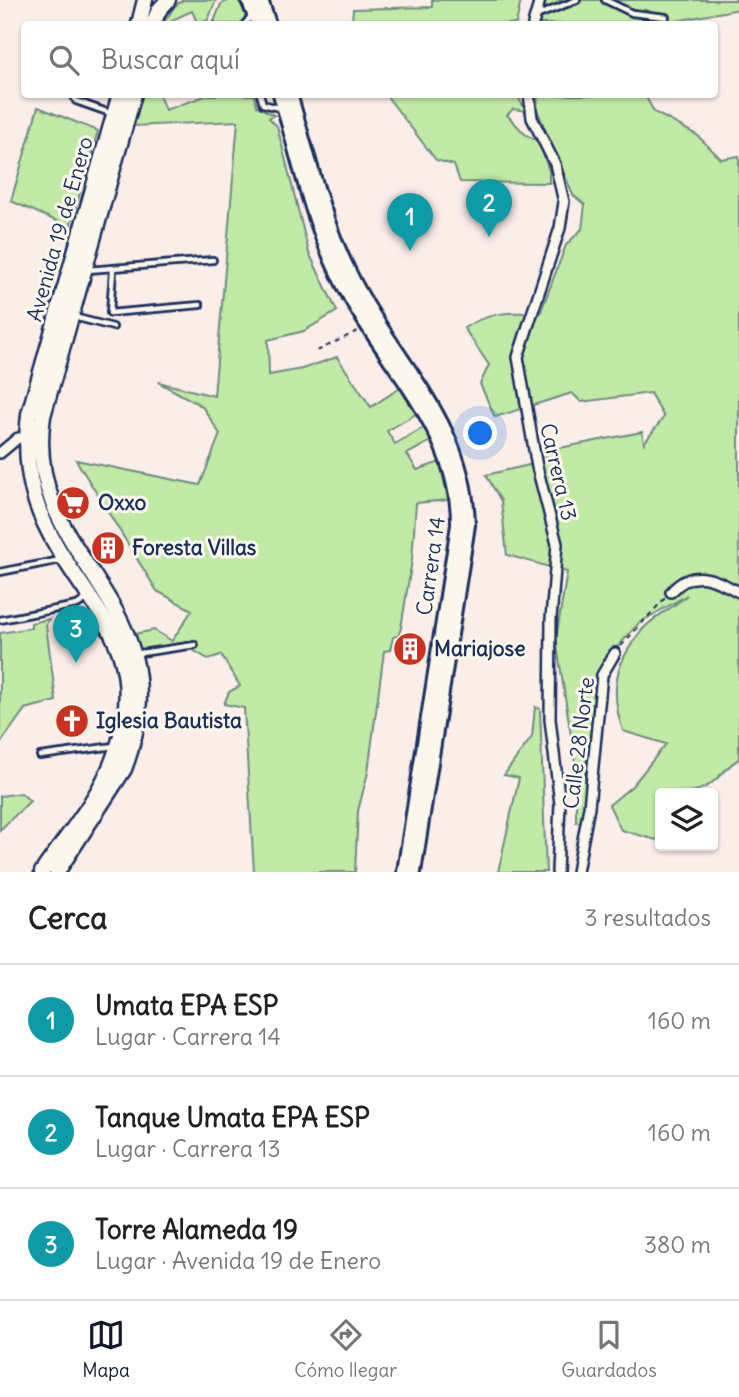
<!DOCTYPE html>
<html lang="es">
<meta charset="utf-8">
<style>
body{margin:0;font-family:Delius,sans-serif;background:#f2f2f2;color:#222}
.controls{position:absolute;right:21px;bottom:21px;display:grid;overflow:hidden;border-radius:7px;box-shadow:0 2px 5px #0004}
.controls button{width:63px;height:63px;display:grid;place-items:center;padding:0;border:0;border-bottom:2px solid #e0e0e0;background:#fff;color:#222;font:35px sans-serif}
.you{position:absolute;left:481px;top:434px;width:24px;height:24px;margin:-18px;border:5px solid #fff;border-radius:50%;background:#1a73e8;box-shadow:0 0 0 10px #1a73e833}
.badge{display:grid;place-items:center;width:46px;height:46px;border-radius:50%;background:#111827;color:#fff;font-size:23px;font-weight:700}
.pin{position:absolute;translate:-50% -58px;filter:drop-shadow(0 2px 4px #0008)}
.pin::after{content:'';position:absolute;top:37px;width:24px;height:21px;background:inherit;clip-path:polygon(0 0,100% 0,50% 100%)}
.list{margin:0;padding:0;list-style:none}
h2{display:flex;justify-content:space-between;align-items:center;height:91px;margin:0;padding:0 28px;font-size:30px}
h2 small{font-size:23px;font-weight:400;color:#767676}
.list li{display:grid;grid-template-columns:46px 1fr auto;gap:21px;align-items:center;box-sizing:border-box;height:112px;padding:0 28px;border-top:2px solid #e0e0e0}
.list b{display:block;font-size:26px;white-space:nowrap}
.list p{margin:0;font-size:23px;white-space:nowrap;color:#767676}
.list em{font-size:23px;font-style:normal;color:#767676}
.icon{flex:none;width:38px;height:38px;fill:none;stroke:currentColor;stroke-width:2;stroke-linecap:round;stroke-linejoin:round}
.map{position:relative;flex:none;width:739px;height:872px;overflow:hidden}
.search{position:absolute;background:#fff;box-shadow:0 2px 5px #0004;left:21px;right:21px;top:21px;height:77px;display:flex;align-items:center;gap:18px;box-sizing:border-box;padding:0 24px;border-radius:7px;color:#767676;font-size:26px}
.sheet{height:427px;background:#fff}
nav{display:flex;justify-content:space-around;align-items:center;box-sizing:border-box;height:98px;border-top:2px solid #e0e0e0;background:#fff;font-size:19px;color:#767676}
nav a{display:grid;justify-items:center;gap:4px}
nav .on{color:#111827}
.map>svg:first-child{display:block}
</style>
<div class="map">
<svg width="739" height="872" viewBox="0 0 739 872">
<rect width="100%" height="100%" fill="#fbede8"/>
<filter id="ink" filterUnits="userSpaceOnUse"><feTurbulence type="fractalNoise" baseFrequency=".0143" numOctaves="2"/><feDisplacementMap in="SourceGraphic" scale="14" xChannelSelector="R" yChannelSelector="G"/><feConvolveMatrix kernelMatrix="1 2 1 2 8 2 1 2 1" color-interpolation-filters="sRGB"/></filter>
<g filter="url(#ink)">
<path fill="#c0eaa6" stroke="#6e8c82" stroke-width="2" d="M183 0H216L208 20 198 24 192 11 172 20 173 24H163L175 6Z
M230 0H238L247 14 241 24H213L221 4Z
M432 0H521L516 24H345V21H352L353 9 432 7Z
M544 0H739V9L661 24H538Z
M142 95H159L165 110 208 95H254L257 106 274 115 269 118 277 126 309 253 337 311 304 331 268 340 269 375 302 369 337 357 371 407 400 388 416 414 387 431 395 444 425 427 431 441 407 454 417 470 440 462 448 500 416 503 412 560 401 628 398 636 393 637 390 650 384 651 368 772 358 811 355 872H254L244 708 224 704 229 692 240 686 221 655 208 659 186 646 180 650 157 647 140 649 135 634 154 630 172 641 192 610 157 591 76 460 200 485 220 434 202 406 158 382 214 396 238 121 133 126Z
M386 95H517L526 111 513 109 507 115 525 134 539 142 549 171V183L460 182 454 165 436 160Z
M538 95H645L654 112 697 135 721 159 739 156V759C728 765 724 773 714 781 699 795 679 793 660 793V838L656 840 621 830 609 805 632 786 666 744 623 731C609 690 615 662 643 629 655 616 674 607 687 595L639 623 603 663 585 765V814L581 822H576V768L556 639 567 572 507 555 501 501 486 475 546 461 544 451 642 432 644 443 664 417 650 393 581 402 572 393 495 417 480 384 489 365 464 328C489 312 510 311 540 314L566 245 582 229 585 205 573 195 537 110Z
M38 107 98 131 70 227 11 201Z
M49 619 46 625 56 701 25 709 0 744V633L31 628V623Z
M535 707 540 709 546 872H498L519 778 504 775 532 737Z
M21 793 30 801 0 830V796Z"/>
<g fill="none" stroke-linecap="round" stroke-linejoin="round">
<g stroke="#1b2f5e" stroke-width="10">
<path id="lane" d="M605 0 632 13 666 17
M536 16 577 0
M245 24 251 16
M73 94 76 101 113 114
M260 94 263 104 283 109
M88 270 213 260
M113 270 110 313 200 305
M74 317 113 327
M0 572 61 560
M0 620 77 605 88 598
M134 654 195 645
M40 756 114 746"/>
</g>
<g stroke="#1b2f5e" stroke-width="14">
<path id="street" d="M533 24 540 0
M529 94 532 118 555 164 564 202 560 228 518 357 537 467 557 544 551 619 550 719 560 804 557 872
M0 453 18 438H32
M671 592C693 567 714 579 739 592
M577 872 589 807 602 675 615 653"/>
</g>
<g stroke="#1b2f5e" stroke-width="18">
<path id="secondary" d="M248 0 258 24
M261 0 269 24
M280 94C298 156 311 220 340 278 380 361 459 427 458 525L404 872
M290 94C308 154 322 217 349 272 392 361 466 420 468 525L414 872"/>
</g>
<g stroke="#1b2f5e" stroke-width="19">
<path id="primary" d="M139 24 145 0
M153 24 159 10 168 0
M42 872C66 837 98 800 113 760 159 642 79 606 40 513 27 481 25 448 29 414L120 94
M57 872 124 769C189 601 21 563 43 416L134 94"/>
</g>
<path stroke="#1b2f5e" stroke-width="2" stroke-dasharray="5 5" stroke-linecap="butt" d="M213 22 220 24
M245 94H251
M317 351 360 330
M621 646 665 598"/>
<use href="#lane" stroke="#fbf7ec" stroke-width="4.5"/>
<use href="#street" stroke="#fbf7ec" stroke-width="9"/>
<use href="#secondary" stroke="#fbf7ec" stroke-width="12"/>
<use href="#primary" stroke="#fbf7ec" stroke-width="14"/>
</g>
</g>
<defs>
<g id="supermarket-disc" transform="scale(1.75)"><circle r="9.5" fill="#c8321e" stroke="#fbf7ec"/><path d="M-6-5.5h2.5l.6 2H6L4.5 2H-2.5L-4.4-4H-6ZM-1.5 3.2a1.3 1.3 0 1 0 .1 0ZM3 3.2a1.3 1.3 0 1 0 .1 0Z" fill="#fff"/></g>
<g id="building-disc" transform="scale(1.75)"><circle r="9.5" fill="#c8321e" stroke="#fbf7ec"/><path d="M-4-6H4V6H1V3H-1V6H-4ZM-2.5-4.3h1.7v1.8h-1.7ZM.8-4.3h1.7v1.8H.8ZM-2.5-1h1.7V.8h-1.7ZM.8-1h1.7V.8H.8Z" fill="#fff"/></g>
<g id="church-disc" transform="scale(1.75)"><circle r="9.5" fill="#c8321e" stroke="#fbf7ec"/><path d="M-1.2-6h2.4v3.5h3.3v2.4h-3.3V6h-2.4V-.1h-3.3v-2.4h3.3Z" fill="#fff"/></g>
</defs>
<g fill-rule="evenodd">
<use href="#supermarket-disc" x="73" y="503"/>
<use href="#building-disc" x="108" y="548"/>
<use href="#building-disc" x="410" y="649"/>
<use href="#church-disc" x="72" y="721"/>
</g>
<g text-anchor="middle" stroke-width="6" stroke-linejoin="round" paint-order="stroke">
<g font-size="21" fill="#1b2f5e" stroke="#fbf7ec">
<text transform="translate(60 229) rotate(-74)" y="7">Avenida 19 de Enero</text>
<text transform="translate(558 472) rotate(77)" y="7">Carrera 13</text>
<text transform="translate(431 566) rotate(-82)" y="7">Carrera 14</text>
<text transform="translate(579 743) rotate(-83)" y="7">Calle 28 Norte</text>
</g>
<g font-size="21" font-weight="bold" fill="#1b2f5e" stroke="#fbf7ec" text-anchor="start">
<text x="98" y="510">Oxxo</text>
<text x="132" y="555">Foresta Villas</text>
<text x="434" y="656">Mariajose</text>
<text x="96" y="728">Iglesia Bautista</text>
</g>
</g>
</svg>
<div class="controls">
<button><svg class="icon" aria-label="layers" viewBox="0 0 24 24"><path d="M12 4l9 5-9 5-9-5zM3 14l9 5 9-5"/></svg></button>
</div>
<div class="you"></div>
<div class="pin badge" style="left:410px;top:251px;background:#0f9aa8">1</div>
<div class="pin badge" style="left:489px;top:237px;background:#0f9aa8">2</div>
<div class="pin badge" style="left:76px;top:663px;background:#0f9aa8">3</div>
<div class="search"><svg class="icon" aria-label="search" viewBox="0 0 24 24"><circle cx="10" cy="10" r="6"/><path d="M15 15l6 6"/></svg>Buscar aquí</div>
</div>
<section class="sheet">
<h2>Cerca<small>3 resultados</small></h2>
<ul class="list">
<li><span class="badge" style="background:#0f9aa8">1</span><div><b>Umata EPA ESP</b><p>Lugar · Carrera 14</p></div><em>160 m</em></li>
<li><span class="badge" style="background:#0f9aa8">2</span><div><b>Tanque Umata EPA ESP</b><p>Lugar · Carrera 13</p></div><em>160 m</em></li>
<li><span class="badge" style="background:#0f9aa8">3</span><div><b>Torre Alameda 19</b><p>Lugar · Avenida 19 de Enero</p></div><em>380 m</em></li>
</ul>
</section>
<nav>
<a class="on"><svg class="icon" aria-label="map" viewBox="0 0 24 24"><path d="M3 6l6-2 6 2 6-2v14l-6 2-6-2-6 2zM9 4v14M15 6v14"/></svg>Mapa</a>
<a><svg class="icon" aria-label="directions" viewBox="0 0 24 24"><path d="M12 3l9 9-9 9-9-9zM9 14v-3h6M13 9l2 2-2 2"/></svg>Cómo llegar</a>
<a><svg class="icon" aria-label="saved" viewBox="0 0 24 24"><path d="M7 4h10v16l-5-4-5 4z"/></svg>Guardados</a>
</nav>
